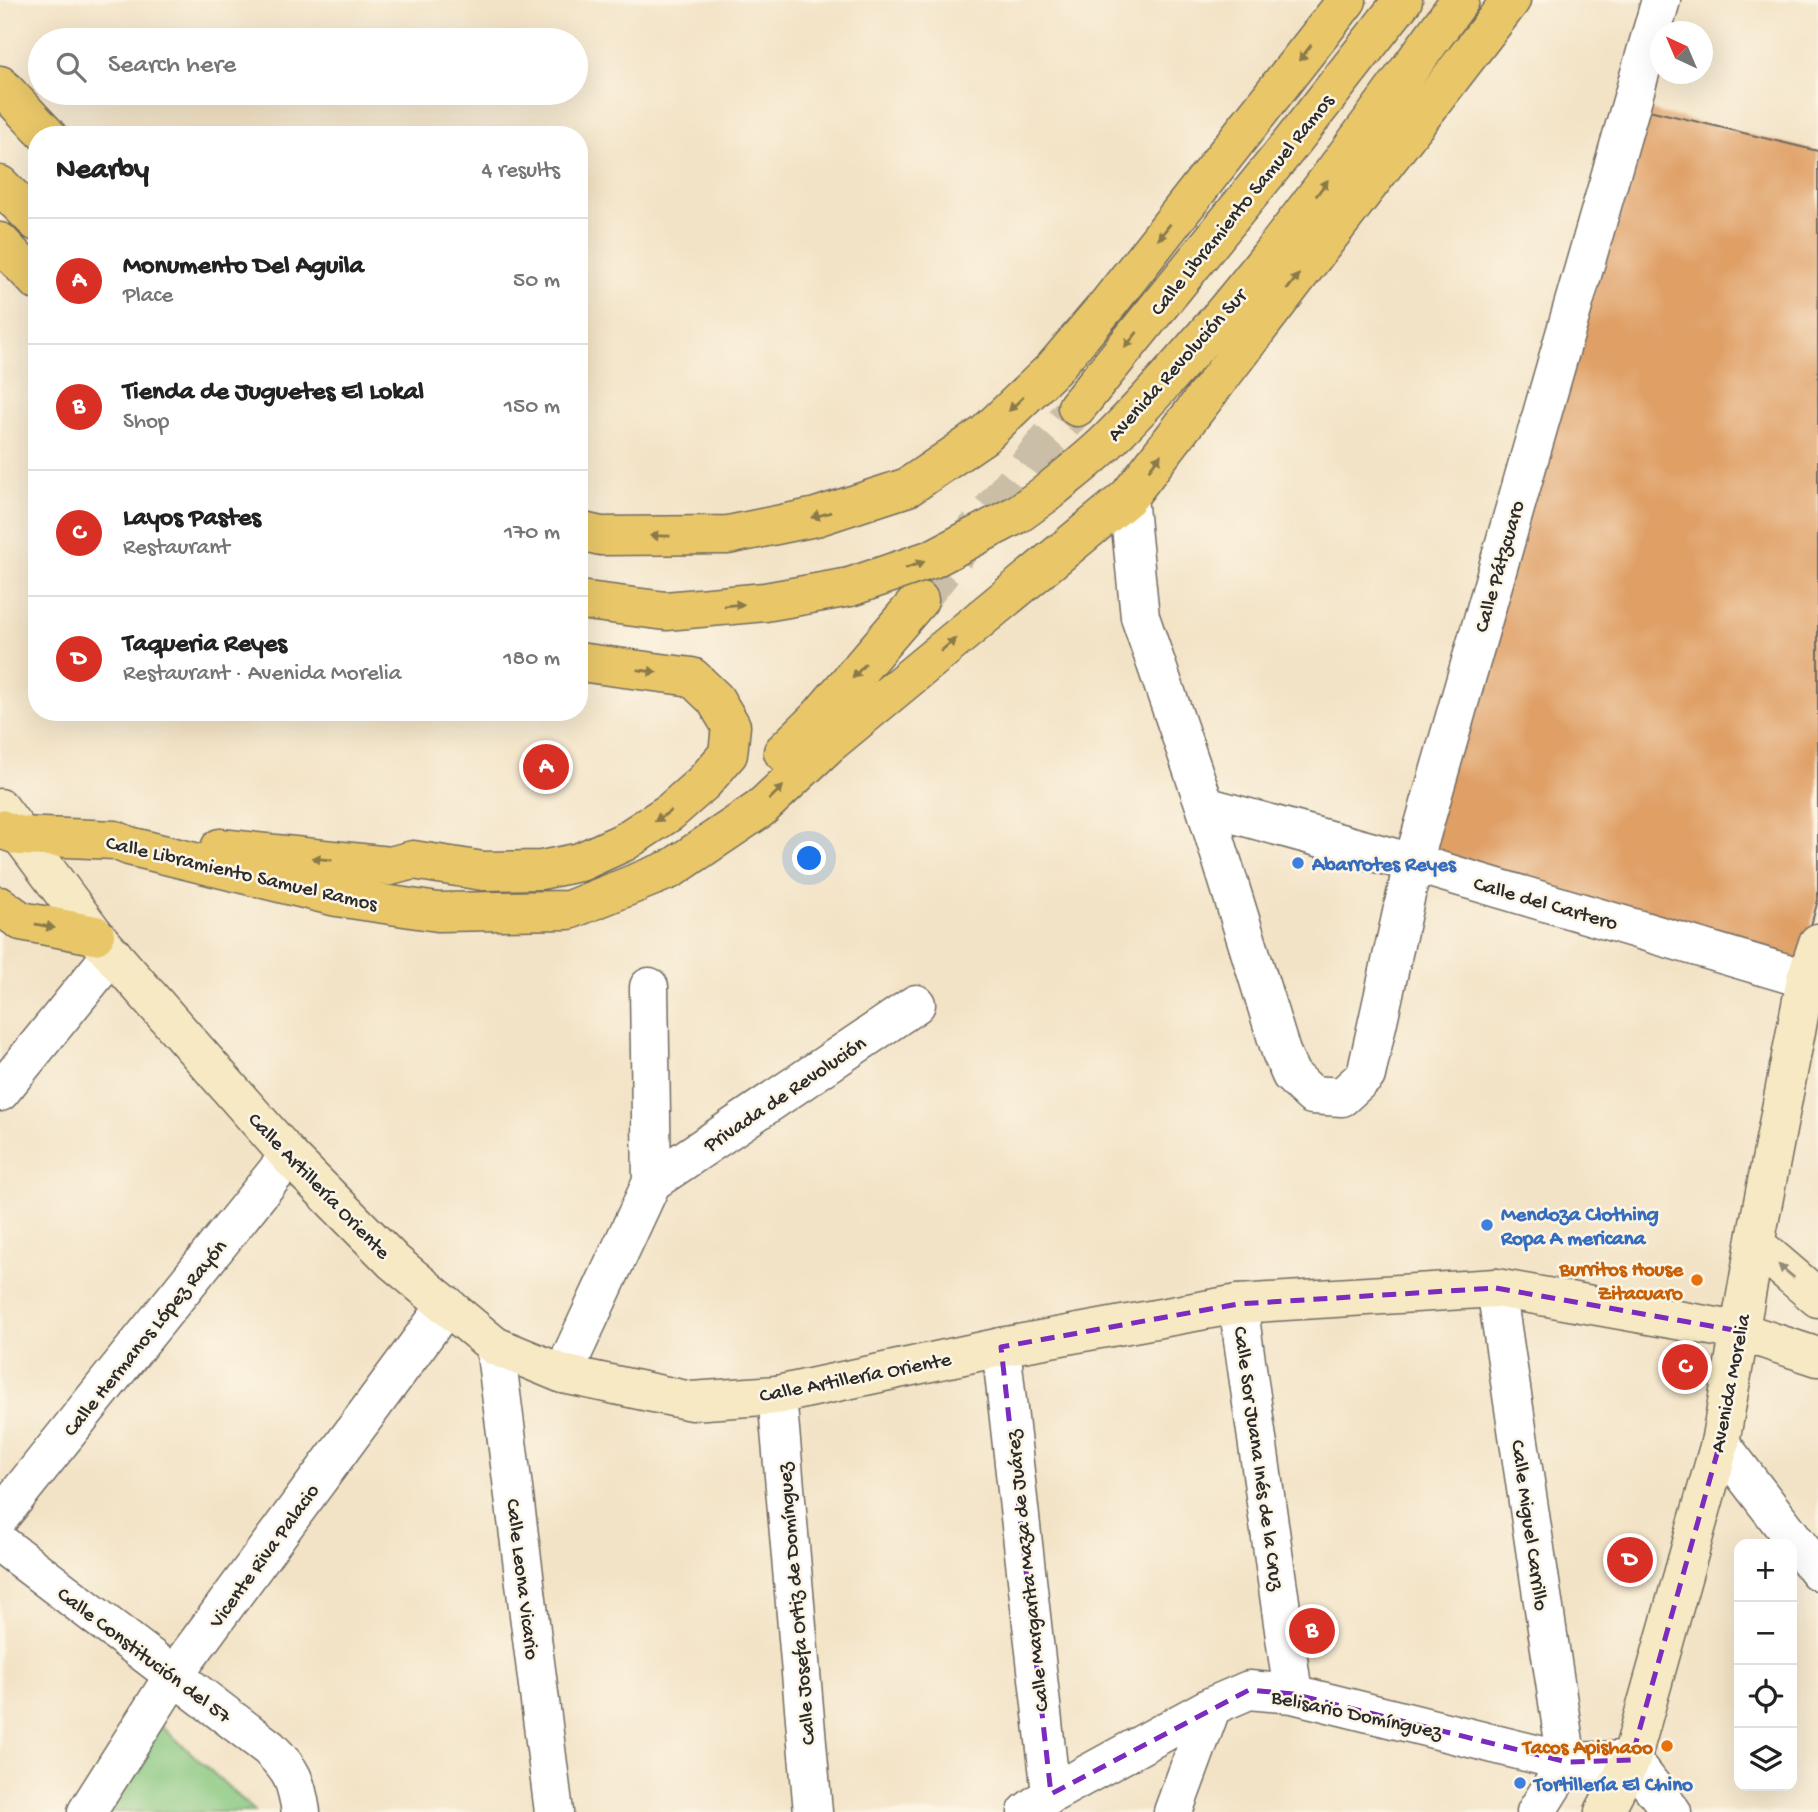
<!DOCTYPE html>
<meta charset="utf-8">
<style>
body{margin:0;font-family:"Gochi Hand",sans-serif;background:#f6f6f6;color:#222}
.controls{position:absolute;right:21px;bottom:21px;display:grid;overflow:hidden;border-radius:14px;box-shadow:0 7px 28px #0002}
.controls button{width:63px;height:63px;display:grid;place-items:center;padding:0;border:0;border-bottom:2px solid #e0e0e0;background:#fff;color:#222;font:35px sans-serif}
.compass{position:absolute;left:1650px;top:21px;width:63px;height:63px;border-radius:50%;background:#fff;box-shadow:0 7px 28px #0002;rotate:316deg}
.you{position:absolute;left:810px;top:859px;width:24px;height:24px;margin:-18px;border:5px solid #fff;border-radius:50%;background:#1a73e8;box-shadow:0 0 0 10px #1a73e833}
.badge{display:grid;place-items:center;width:46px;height:46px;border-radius:50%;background:#d93025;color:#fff;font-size:23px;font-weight:700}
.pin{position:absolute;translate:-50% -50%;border:4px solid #fff;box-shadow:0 2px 7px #0006}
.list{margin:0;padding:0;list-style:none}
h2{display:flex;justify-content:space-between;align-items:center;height:91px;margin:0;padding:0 28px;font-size:30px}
h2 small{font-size:23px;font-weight:400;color:#767676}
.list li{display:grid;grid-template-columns:46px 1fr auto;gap:21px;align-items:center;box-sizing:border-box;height:126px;padding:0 28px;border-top:2px solid #e0e0e0}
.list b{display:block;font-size:26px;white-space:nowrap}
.list p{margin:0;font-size:23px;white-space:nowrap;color:#767676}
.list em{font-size:23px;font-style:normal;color:#767676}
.icon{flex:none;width:38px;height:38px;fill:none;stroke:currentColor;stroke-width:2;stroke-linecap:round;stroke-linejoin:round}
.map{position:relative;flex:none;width:1818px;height:1812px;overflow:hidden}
.search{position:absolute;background:#fff;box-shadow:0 7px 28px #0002;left:28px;top:28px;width:560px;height:77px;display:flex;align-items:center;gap:18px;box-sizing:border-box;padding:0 24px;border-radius:38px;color:#767676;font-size:26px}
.panel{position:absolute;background:#fff;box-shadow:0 7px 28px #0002;left:28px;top:126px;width:560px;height:595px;border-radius:28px}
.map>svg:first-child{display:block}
</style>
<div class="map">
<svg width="1818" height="1812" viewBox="0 0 1818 1812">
<rect width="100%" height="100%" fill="#fcf5e5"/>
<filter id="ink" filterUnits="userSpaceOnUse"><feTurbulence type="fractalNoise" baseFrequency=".0143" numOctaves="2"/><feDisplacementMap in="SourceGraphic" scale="14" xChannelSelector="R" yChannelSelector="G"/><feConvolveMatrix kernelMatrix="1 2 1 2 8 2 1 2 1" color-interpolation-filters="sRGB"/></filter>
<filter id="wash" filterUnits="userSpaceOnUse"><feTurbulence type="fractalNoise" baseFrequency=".00686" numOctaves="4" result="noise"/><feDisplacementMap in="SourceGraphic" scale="28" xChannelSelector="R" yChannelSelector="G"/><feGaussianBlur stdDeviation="1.57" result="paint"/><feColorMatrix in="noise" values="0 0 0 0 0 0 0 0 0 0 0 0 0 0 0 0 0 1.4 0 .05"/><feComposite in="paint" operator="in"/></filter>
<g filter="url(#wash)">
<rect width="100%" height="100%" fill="#f3e3c6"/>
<path fill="#85c67e" stroke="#587854" stroke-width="2" d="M157 1722 256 1812H91Z"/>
<g id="blocks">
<path fill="#df9f65" d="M1649 110 1818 151V900L1800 965 1422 859Z"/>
</g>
</g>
<g filter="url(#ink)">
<use href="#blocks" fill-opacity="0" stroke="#716b61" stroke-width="2"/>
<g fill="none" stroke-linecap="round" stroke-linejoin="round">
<path stroke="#cbbea7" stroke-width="38" stroke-dasharray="38 19" stroke-linecap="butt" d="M919 600 1044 445 1077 407"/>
<g stroke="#716b61" stroke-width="41">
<path id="street" d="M1128 497 1140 617 1205 806 1281 1052 1291 1075 1312 1095 1342 1097 1366 1075 1413 863 1661 0
M1205 806 1413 863 1806 979
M649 987 652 1182
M0 1092 112 954
M1496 1288 1567 1762 1536 1812
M1238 1304 1293 1694
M495 1346 554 1812
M1001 1347 1051 1794
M563 1374 652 1182 916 1004
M777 1395 813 1812
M1720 1443 1818 1571
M0 1517 289 1156
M0 1543 269 1748C292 1771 296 1780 301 1812
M87 1812 174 1675 447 1305
M1027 1812 1051 1794 1212 1706 1249 1690 1293 1694 1567 1762 1631 1760 1672 1812
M1173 1812 1212 1706"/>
</g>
<g stroke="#716b61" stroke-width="41">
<path id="secondary" d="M0 808 95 935 289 1156 394 1262 495 1346 563 1374 691 1401 777 1395 1001 1347 1238 1304 1496 1288 1739 1331 1818 1357
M1755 1244 1818 1298
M1604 1812 1631 1760 1720 1443 1755 1244 1806 979 1818 943"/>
</g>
<g stroke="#716b61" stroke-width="41">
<path id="primary" d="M0 85 47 135
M0 185 37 222
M0 242 37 281
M1077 407 1292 142 1403 0
M1047 493C1067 476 1089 460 1108 441 1241 308 1349 151 1460 0
M579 531 601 536 728 535 816 517 908 487 984 435 1053 369 1109 303 1347 0
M579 600 666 611 765 602 850 587
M783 752 817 719 919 600
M0 829 20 836 115 840 129 846 337 897 438 912 569 910 671 869 760 809 829 744 1128 497 1511 0
M220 848 390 866 413 860 483 871 541 870 580 862 624 842 670 812 704 782 728 754 731 726 715 699 692 677 579 662
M0 906 21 921 95 935"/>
</g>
<use href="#street" stroke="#fff" stroke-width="38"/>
<use href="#secondary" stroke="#f6e9c3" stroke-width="38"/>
<use href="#primary" stroke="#e9c769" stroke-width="38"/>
<g stroke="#716b61" stroke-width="41" stroke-linecap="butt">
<path id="primary-bridge" d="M850 587 932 559 1018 514 1047 493"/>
</g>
<use href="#primary-bridge" stroke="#e9c769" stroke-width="38"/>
</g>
<defs><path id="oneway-solid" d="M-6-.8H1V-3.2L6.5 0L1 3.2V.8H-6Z" transform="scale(1.75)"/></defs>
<g fill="#8a794a">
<use href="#oneway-solid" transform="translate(1305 53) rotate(128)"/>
<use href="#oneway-solid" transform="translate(1322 188) rotate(-54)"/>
<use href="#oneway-solid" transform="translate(1164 232) rotate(128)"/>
<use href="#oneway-solid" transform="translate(1293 282) rotate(-52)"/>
<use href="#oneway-solid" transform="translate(1131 340) rotate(129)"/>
<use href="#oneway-solid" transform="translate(1016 404) rotate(136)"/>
<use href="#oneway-solid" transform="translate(1155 462) rotate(-53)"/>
<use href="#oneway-solid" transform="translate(821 515) rotate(164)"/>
<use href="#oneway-solid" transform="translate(660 536) rotate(-179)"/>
<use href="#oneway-solid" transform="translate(915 565) rotate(-19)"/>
<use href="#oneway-solid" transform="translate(734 605) rotate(-5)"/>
<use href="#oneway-solid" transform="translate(948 645) rotate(-40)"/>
<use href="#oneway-solid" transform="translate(647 671) rotate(8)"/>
<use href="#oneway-solid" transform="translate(859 671) rotate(131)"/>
<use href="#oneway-solid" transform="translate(776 793) rotate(-44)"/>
<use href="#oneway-solid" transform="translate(663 816) rotate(146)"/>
<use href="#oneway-solid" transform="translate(322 859) rotate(-174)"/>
<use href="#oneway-solid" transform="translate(45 926) rotate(11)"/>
</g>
<use fill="#908a77" href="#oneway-solid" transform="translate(1786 1271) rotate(-140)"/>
</g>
<path fill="none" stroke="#7b2cbf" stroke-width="5" stroke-dasharray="14 9" stroke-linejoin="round" d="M1496 1288 1739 1331 1720 1443 1631 1760 1567 1762 1293 1694 1249 1690 1051 1794 1001 1347 1238 1304Z"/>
<g fill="#3f7fe0" stroke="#fcf5e5" stroke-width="2.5">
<circle cx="1298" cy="863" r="7"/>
<circle cx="1487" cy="1225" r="7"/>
<circle cx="1520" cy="1783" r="7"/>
</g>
<g fill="#e8710a" stroke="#fcf5e5" stroke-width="2.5">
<circle cx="1697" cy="1280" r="7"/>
<circle cx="1667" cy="1746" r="7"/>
</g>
<g text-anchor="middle" stroke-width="5" stroke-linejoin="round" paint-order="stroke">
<g font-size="21" fill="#2b2b2b" stroke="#fcf5e5">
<text transform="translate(1241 204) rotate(-51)" y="7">Calle Libramiento Samuel Ramos</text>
<text transform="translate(1176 364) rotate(-48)" y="7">Avenida Revolución Sur</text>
<text transform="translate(1498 566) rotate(-74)" y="7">Calle Pátzcuaro</text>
<text transform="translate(242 872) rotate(13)" y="7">Calle Libramiento Samuel Ramos</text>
<text transform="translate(1546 902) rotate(16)" y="7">Calle del Cartero</text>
<text transform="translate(784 1093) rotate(-34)" y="7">Privada de Revolución</text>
<text transform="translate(320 1185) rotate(46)" y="7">Calle Artillería Oriente</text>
<text transform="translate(144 1337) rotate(-51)" y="7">Calle Hermanos López Rayón</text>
<text transform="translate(855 1376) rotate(-11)" y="7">Calle Artillería Oriente</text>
<text transform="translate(1729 1383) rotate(-79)" y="7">Avenida Morelia</text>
<text transform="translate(1260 1458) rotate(82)" y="7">Calle Sor Juana Inés de la Cruz</text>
<text transform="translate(1531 1525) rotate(82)" y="7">Calle Miguel Carrillo</text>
<text transform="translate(263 1555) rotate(-54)" y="7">Vicente Riva Palacio</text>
<text transform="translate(1026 1571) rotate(-96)" y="7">Calle Margarita Maza de Juárez</text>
<text transform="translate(524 1579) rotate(83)" y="7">Calle Leona Vicario</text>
<text transform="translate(795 1604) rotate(-95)" y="7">Calle Josefa Ortiz de Domínguez</text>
<text transform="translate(145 1654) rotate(37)" y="7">Calle Constitución del 57</text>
<text transform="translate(1357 1713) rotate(12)" y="7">Belisario Domínguez</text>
</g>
<g font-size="21" font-weight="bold" fill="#366cbe" stroke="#fcf5e5" text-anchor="start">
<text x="1312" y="870">Abarrotes Reyes</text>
<text x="1501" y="1220">Mendoza Clothing<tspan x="1501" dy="24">Ropa A mericana</tspan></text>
<text x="1534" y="1790">Tortillería El Chino</text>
</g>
<g font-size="21" font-weight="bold" fill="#c56008" stroke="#fcf5e5" text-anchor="end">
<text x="1683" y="1275">Burritos House<tspan x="1683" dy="24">Zitacuaro</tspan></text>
<text x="1653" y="1753">Tacos Apishaoo</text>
</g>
</g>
</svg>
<div class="controls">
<button>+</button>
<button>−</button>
<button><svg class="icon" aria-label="locate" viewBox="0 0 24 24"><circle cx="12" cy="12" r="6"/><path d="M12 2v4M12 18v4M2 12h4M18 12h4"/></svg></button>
<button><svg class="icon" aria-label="layers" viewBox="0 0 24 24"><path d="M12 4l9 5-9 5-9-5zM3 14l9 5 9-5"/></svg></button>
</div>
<svg class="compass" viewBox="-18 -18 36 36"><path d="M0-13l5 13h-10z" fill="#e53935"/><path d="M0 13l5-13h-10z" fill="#767676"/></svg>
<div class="you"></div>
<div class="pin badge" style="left:546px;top:767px">A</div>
<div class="pin badge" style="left:1312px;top:1631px">B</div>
<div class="pin badge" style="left:1685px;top:1367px">C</div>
<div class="pin badge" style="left:1630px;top:1560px">D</div>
<div class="search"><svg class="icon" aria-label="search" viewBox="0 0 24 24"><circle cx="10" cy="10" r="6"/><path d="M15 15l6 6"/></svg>Search here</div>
<section class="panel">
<h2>Nearby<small>4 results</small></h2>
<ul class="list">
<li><span class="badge">A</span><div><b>Monumento Del Aguila</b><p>Place</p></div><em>50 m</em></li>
<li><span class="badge">B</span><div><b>Tienda de Juguetes El Lokal</b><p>Shop</p></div><em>150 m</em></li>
<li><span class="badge">C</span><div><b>Layos Pastes</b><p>Restaurant</p></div><em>170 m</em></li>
<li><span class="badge">D</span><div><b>Taqueria Reyes</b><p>Restaurant · Avenida Morelia</p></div><em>180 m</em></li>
</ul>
</section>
</div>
